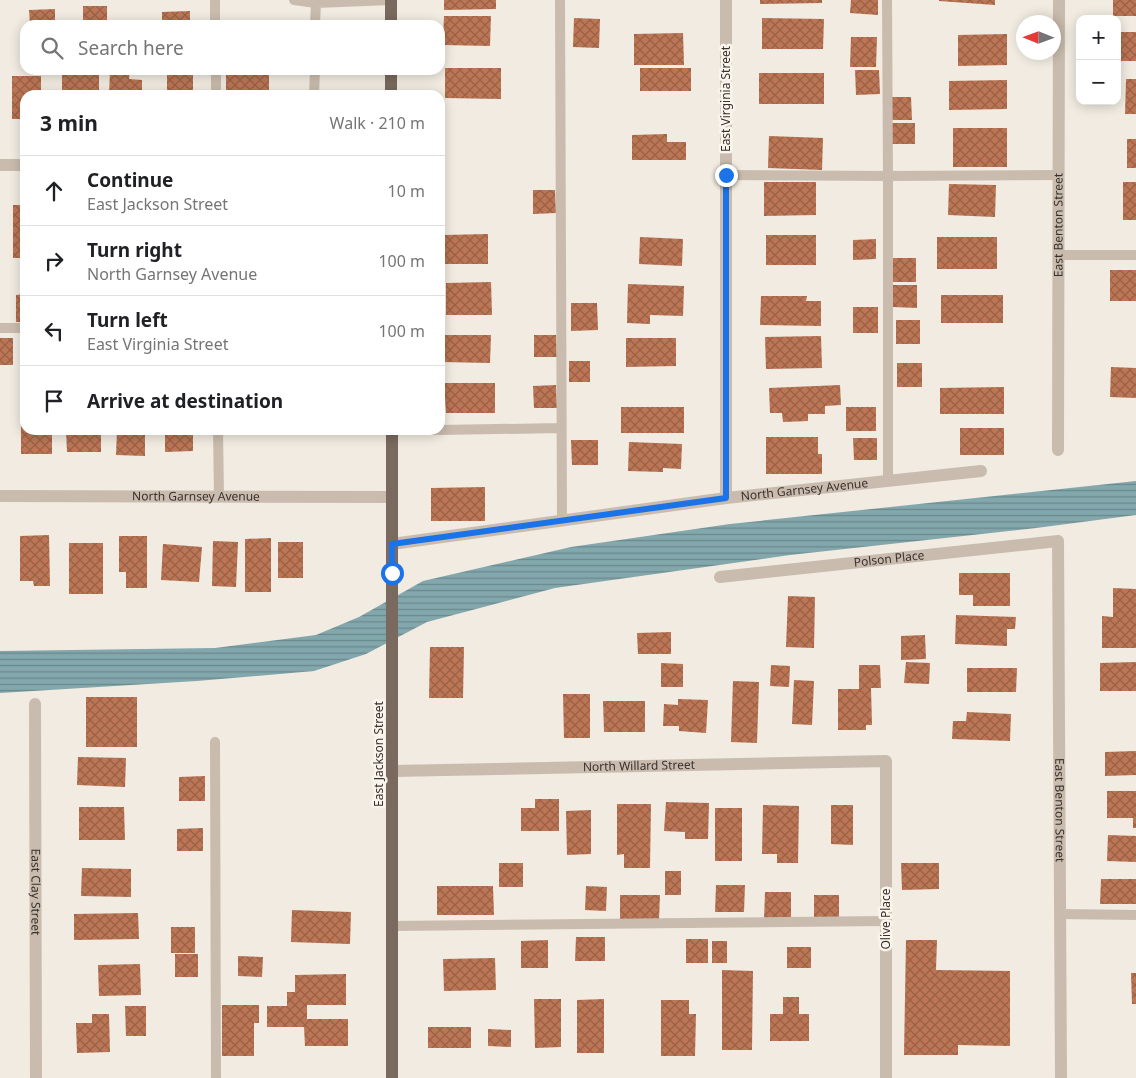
<!DOCTYPE html>
<meta charset="utf-8">
<style>
body{margin:0;font-family:"Noto Sans",sans-serif;background:#f2f2f2;color:#202124}
.controls{position:absolute;right:15px;top:15px;display:grid;overflow:hidden;border-radius:10px;box-shadow:0 2px 12px #0003}
.controls button{width:45px;height:45px;display:grid;place-items:center;padding:0;border:0;border-bottom:1px solid #e0e0e0;background:#fff;color:#202124;font:25px sans-serif}
.compass{position:absolute;left:1016px;top:15px;width:45px;height:45px;border-radius:50%;background:#fff;box-shadow:0 2px 12px #0003;rotate:271deg}
.stop{position:absolute;width:15px;height:15px;margin:-11px;border:4px solid #1a73e8;border-radius:50%;background:#fff}
.stop.end{background:#1a73e8;border-color:#fff;box-shadow:0 1px 5px #0008}
.list{margin:0;padding:0;list-style:none}
h2{display:flex;justify-content:space-between;align-items:center;height:65px;margin:0;padding:0 20px;font-size:21px}
h2 small{font-size:16px;font-weight:400;color:#757577}
.list li{display:grid;grid-template-columns:32px 1fr auto;gap:15px;align-items:center;box-sizing:border-box;height:70px;padding:0 20px;border-top:1px solid #e0e0e0}
.list b{display:block;font-size:19px;white-space:nowrap}
.list p{margin:0;font-size:16px;white-space:nowrap;color:#757577}
.list em{font-size:16px;font-style:normal;color:#757577}
.icon{flex:none;width:28px;height:28px;fill:none;stroke:currentColor;stroke-width:2;stroke-linecap:round;stroke-linejoin:round}
.map{position:relative;flex:none;width:1136px;height:1078px;overflow:hidden}
.search{position:absolute;background:#fff;box-shadow:0 2px 12px #0003;left:20px;top:20px;width:425px;height:55px;display:flex;align-items:center;gap:12px;box-sizing:border-box;padding:0 18px;border-radius:15px;color:#757577;font-size:19px}
.panel{position:absolute;background:#fff;box-shadow:0 2px 12px #0003;left:20px;top:90px;width:425px;height:345px;border-radius:15px}
.map>svg:first-child{display:block}
</style>
<div class="map">
<svg width="1136" height="1078" viewBox="0 0 1136 1078">
<defs>
<pattern id="water-rules" width="6" height="5" patternUnits="userSpaceOnUse" patternTransform="scale(1.25)"><rect width="6" height="5" fill="#82a7ac"/><path d="M0 2.5h6" fill="none" stroke="#6b888c"/></pattern>
<pattern id="building-cross-hatch" width="8" height="8" patternUnits="userSpaceOnUse" patternTransform="scale(1.25)"><rect width="8" height="8" fill="#bc7655"/><path d="M0 0l8 8M0 8l8-8" fill="none" stroke="#9a6147"/></pattern>
</defs>
<rect width="100%" height="100%" fill="#f1ebe1"/>
<path fill="url(#water-rules)" d="M1136 481V515L1036 528 790 555 555 588 427 622 366 654 314 671 197 681 0 693V651L215 648 316 635 359 617 423 581 571 547 730 524Z"/>
<path fill="url(#building-cross-hatch)" d="M444 0H496V9L444 10Z
M760 0H822V3L760 4Z
M851 0H878V15L850 13Z
M939 0H995V5L939 1Z
M1113 0H1136V16H1113Z
M83 6H107V25H83Z
M55 9V25H30L29 10Z
M190 11V25H162V12Z
M444 16H491L490 46 443 45Z
M574 18 600 19 599 48 573 47Z
M762 18 824 19 823 49H762Z
M225 23H277V25H225Z
M1117 32H1136V61H1117Z
M683 33 684 65H634V34Z
M1007 34V65L958 66V35Z
M851 37H877L876 67H850Z
M445 68H501V99L445 98Z
M640 68H691V91H640Z
M110 70H130L129 79 142 80V95H109Z
M167 70H193V95H167Z
M226 70H303V73H269V95H226Z
M855 70H879L880 94 856 95Z
M759 73H824V104H759Z
M62 74H99V95H62Z
M12 76H41V91H49V95H25V119H12Z
M1126 79H1136V114H1125Z
M1007 80V109L949 110V81Z
M891 97H911L912 120H892Z
M891 123H915V144H891Z
M953 128H1007V167H953Z
M667 134V142H686V160H632V135Z
M769 136 823 138 822 170 768 168Z
M1127 139H1136V168H1127Z
M764 182H816V215L764 216Z
M1123 182H1136V220H1123Z
M949 184 996 185 995 217 948 215Z
M533 190H555L556 213 533 214Z
M13 205H25V258H13Z
M488 234V264H444V235Z
M766 235H816V265H766Z
M640 237 683 239 682 266 639 264Z
M937 237H997V269H937Z
M876 239V259L853 260V240Z
M893 258H916V282H893Z
M1110 270H1136V301H1110Z
M491 282 492 315H446V283Z
M628 284 684 286 683 316 650 315V324L627 323Z
M893 285H917V308L893 307Z
M25 294V322H16V295Z
M941 295H1003V323H941Z
M761 296H807L806 301H821V326L760 325Z
M571 303H597L598 330 571 331Z
M853 307H878V333H853Z
M896 320H920V344H896Z
M442 335H491L490 363 442 362Z
M534 335H556L557 357H534Z
M821 336 822 368 766 369 765 337Z
M0 338H13V365H0Z
M626 338H676V366L626 367Z
M569 361H590V382H569Z
M897 363H922V387H897Z
M1111 367 1136 368V398L1110 397Z
M440 383H495V413H446L445 398H440Z
M556 385 557 408H534L533 386Z
M840 385 841 405 825 406V414H808V421L783 422 782 413H770L769 388Z
M1004 387V414H940V388Z
M21 400H25V430H52V454H21Z
M621 407H684V433H621Z
M846 407H876V431H846Z
M960 428H1004V455H960Z
M66 430H101V452H67Z
M117 430H145V456L116 455Z
M165 430H193V451L165 452Z
M766 437H818V454H822V474H766Z
M853 438H877V460H854Z
M571 440H598V465H572Z
M629 442 682 444 681 469 663 468V472L628 471Z
M485 487V521H431V488Z
M49 535 50 586H34L33 581H20V536Z
M119 536H147V588H126V572H119Z
M271 538V592H245V539Z
M213 541 238 542 236 587 212 586Z
M278 542H303V578H278Z
M69 543H103V594H69Z
M163 544 202 547 199 582 161 580Z
M959 573H1010V606H973V595H959Z
M1113 588 1136 589V648H1102V616L1113 617Z
M788 596 815 597 814 648 786 647Z
M956 615 1016 617 1015 629H1007V646L955 644Z
M671 632V654H638L637 633Z
M925 635 926 659 901 660V636Z
M430 647H464L463 698H429Z
M906 662 930 663 929 684 904 683Z
M1136 662V691H1100V663Z
M661 663 683 664V687H661Z
M771 665 790 666 789 687 770 686Z
M859 665H880L881 688H871L872 725H866V730H838V689H859Z
M967 668H1017L1016 692H967Z
M794 680 814 681 812 725 792 724Z
M733 681 759 682 757 743 731 742Z
M563 694H590V738H564Z
M86 697H137V747H86Z
M678 699 708 700 706 733 679 731V726H663L664 704 678 705Z
M603 701H645V732H604Z
M967 712 1011 714 1010 741 952 739 953 721H966Z
M1136 751V775L1105 776V752Z
M78 757 126 758 125 787 77 785Z
M205 776V801H179V777Z
M1107 791H1136V828H1133V818H1107Z
M535 799H559V831H521V808H535Z
M666 802 709 803 708 839H685V832L664 831Z
M617 804H651L650 868H624V854L617 855Z
M763 805 799 806 798 863H777V854H762Z
M831 805H853V845L831 844Z
M79 807H124L125 840H79Z
M715 808H742V861H715Z
M591 810V854L567 855 566 811Z
M203 828V851H177V829Z
M1108 835 1136 836V862L1107 861Z
M499 863H523V887H499Z
M901 863H939V889L902 890Z
M82 868 131 869V897L81 896Z
M665 871H681V895H665Z
M1101 879H1136V904H1100Z
M716 885H745L744 912H715Z
M437 886H493L494 915H437Z
M586 886 607 887 606 911 585 910Z
M765 892H791V920H764Z
M620 895H660L659 920H620Z
M814 895H839V922H814Z
M292 910 351 912 350 944 291 942Z
M138 913 139 939 74 940V914Z
M171 927H195V953H171Z
M576 937H605V961H575Z
M686 939H708V963H686Z
M548 940V968H521V941Z
M906 940H937L936 970 1010 971V1046L958 1045V1055H904Z
M712 941H727V963H712Z
M787 947H811V968H787Z
M175 954H198V977H175Z
M238 956 263 957 262 977 238 976Z
M495 958 496 990 444 991 443 959Z
M140 964 141 995 99 996 98 965Z
M722 970 753 971 752 1050H722Z
M1131 973H1136V1004H1132Z
M346 974V1005H307V1019H348V1046H305L304 1027H267V1006H287V992H295V975Z
M783 997H799V1014H809V1041H770V1014H783Z
M534 999H561V1047L535 1048Z
M604 999V1053H577V1000Z
M661 1000H689V1014H696L695 1056H661Z
M222 1005H259V1023H254V1056H222Z
M125 1006H146V1036H126Z
M92 1014H109L110 1052 77 1053 76 1023H92Z
M428 1027H471V1048H428Z
M488 1029 511 1030V1047L488 1046Z"/>
<g fill="none" stroke-linecap="round" stroke-linejoin="round">
<path stroke="#c9bcae" stroke-width="10" d="M215 0V25
M294 0 316 3
M560 0 562 521
M315 25 316 3 391 0
M216 70V95
M314 95 315 70
M726 175 888 176 887 0
M1059 255H1136
M0 328H25
M218 430 219 497
M392 430H437
M440 430 561 428
M888 481V176L1058 175
M215 742 216 1078
M1060 914 1136 915
M392 926 886 921"/>
<g stroke="#c9bcae" stroke-width="12">
<path d="M0 165H25"/>
<path id="s1" d="M1058 450 1059 0"/>
<path id="s2" d="M0 496 392 497"/>
<path d="M726 498V0"/>
<path id="s3" d="M392 544 726 498 981 471"/>
<path id="s4" d="M720 577 1058 541 1061 1078"/>
<path id="s5" d="M35 704 36 1078"/>
<path id="s6" d="M393 771 886 761V1078"/>
</g>
<path stroke="#79695e" stroke-width="12" d="M391 0V25
M391 70V95
M392 430V1078"/>
</g>
<g fill="none" stroke-linecap="round" stroke-linejoin="round">
<path stroke="#1a73e8" stroke-width="6" d="M392 573V544L726 498V175"/>
</g>
<g text-anchor="middle" stroke-width="5" stroke-linejoin="round" paint-order="stroke">
<g font-size="12" fill="#38302c" stroke="#f9f5ed">
<text transform="translate(726 99) rotate(-90)" y="4">East Virginia Street</text>
<text dy="4" stroke="none"><textPath href="#s1" startOffset="225">East Benton Street</textPath></text>
<text dy="4" stroke="none"><textPath href="#s3" startOffset="416">North Garnsey Avenue</textPath></text>
<text dy="4" stroke="none"><textPath href="#s2" startOffset="196">North Garnsey Avenue</textPath></text>
<text dy="4" stroke="none"><textPath href="#s4" startOffset="170">Polson Place</textPath></text>
<text transform="translate(379 754) rotate(-90)" y="4">East Jackson Street</text>
<text dy="4" stroke="none"><textPath href="#s6" startOffset="246">North Willard Street</textPath></text>
<text dy="4" stroke="none"><textPath href="#s4" startOffset="609">East Benton Street</textPath></text>
<text dy="4" stroke="none"><textPath href="#s5" startOffset="188">East Clay Street</textPath></text>
<text transform="translate(886 919) rotate(-90)" y="4">Olive Place</text>
</g>
</g>
</svg>
<div class="controls">
<button>+</button>
<button>−</button>
</div>
<svg class="compass" viewBox="-18 -18 36 36"><path d="M0-13l5 13h-10z" fill="#e53935"/><path d="M0 13l5-13h-10z" fill="#757577"/></svg>
<div class="stop" style="left:392px;top:573px"></div>
<div class="stop end" style="left:726px;top:175px"></div>
<div class="search"><svg class="icon" aria-label="search" viewBox="0 0 24 24"><circle cx="10" cy="10" r="6"/><path d="M15 15l6 6"/></svg>Search here</div>
<section class="panel">
<h2>3 min<small>Walk · 210 m</small></h2>
<ul class="list">
<li><svg class="icon" aria-label="ahead" viewBox="0 0 24 24"><path d="M12 20V5M6 11l6-6 6 6"/></svg><div><b>Continue</b><p>East Jackson Street</p></div><em>10 m</em></li>
<li><svg class="icon" aria-label="right" viewBox="0 0 24 24"><path d="M7 20v-9h11M14 6l5 5-5 5"/></svg><div><b>Turn right</b><p>North Garnsey Avenue</p></div><em>100 m</em></li>
<li><svg class="icon" aria-label="left" viewBox="0 0 24 24"><path d="M17 20v-9H6M10 6l-5 5 5 5"/></svg><div><b>Turn left</b><p>East Virginia Street</p></div><em>100 m</em></li>
<li><svg class="icon" aria-label="arrive" viewBox="0 0 24 24"><path d="M6 21V4h12l-3 4 3 4H6"/></svg><div><b>Arrive at destination</b></div></li>
</ul>
</section>
</div>
